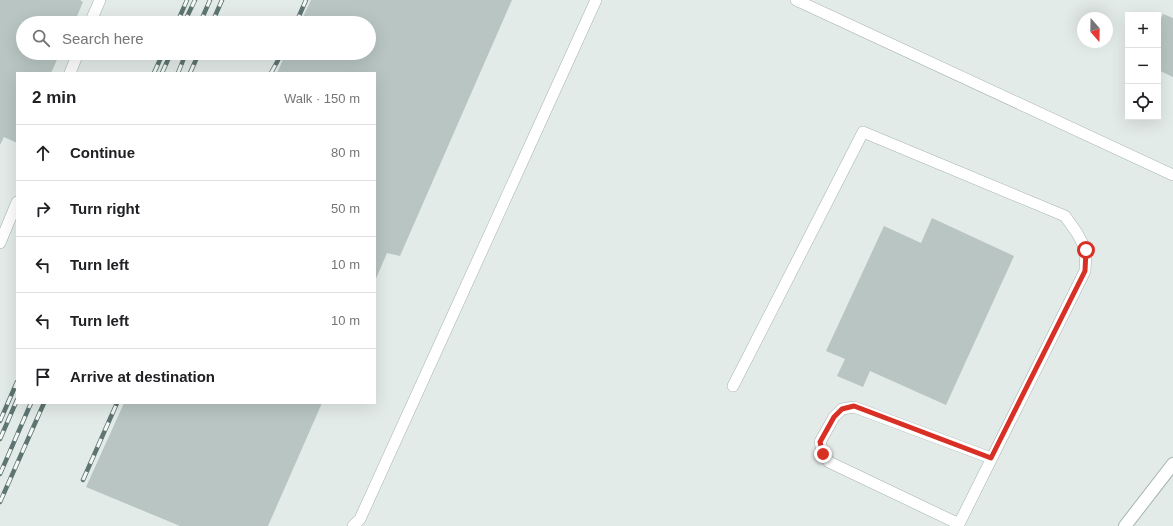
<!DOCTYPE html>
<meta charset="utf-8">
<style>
body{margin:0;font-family:Arial,sans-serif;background:#f6f6f6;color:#202124}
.controls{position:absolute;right:12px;top:12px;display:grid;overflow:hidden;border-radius:0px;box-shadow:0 4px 16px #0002}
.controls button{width:36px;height:36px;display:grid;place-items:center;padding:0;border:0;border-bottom:1px solid #e0e0e0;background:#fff;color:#202124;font:20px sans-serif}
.compass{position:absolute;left:1077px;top:12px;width:36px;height:36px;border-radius:50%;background:#fff;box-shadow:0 4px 16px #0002;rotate:160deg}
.stop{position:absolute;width:12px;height:12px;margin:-9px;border:3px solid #d93025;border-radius:50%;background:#fff}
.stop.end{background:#d93025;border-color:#fff;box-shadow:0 1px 4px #0008}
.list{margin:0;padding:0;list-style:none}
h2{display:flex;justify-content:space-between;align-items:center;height:52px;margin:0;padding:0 16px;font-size:17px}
h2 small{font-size:13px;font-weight:400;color:#757577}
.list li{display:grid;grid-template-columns:26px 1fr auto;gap:12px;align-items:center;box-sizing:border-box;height:56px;padding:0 16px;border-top:1px solid #e0e0e0}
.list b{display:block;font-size:15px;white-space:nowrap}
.list em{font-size:13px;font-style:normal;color:#757577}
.icon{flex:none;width:22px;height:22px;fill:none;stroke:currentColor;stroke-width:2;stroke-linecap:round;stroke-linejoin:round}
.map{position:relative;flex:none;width:1173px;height:526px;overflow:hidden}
.search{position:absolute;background:#fff;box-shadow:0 4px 16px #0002;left:16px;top:16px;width:360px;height:44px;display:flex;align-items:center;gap:10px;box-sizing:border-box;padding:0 14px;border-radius:22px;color:#757577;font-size:15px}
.panel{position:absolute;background:#fff;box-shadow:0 4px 16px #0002;left:16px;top:72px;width:360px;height:332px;border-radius:0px}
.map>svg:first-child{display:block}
</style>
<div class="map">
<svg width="1173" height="526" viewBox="0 0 1173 526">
<rect width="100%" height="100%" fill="#e3ebe8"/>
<path fill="#b8c5c2" d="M0 0H80L83 2 74 23H23V53H60L51 73H17V143L4 137 0 145Z
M311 0H512L400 256 387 253 375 281V73H277L286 53H369V23H300Z
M1163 14 1173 18V77L1158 70V25Z
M932 218 1014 256 946 405 870 371 863 387 837 376 845 359 826 351 884 226 921 243Z
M124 403H322L268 526H180L86 487Z"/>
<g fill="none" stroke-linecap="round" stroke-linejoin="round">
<g stroke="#a6b2af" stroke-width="12">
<path id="service" d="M796 0 1173 175
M90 23 100 0
M70 73 78 53
M0 243 17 202
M733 386 863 132 1065 216 1077 233 1086 250 1085 271 958 526
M959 524 829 462 823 453 820 442 834 417 842 409 854 407 991 458
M353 526 360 519 596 0"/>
</g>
<g stroke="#a6b2af" stroke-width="14">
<path id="tertiary" d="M1125 526 1173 464"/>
</g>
<use href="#service" stroke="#fff" stroke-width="11"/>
<use href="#tertiary" stroke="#fff" stroke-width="12"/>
<g stroke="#5f7572" stroke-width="4.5">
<path id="rail" d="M177 23 187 0
M184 23 195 0
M200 23 210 0
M212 23 222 0
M296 23 306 0
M154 73 163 53
M162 73 171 53
M178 73 186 53
M190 73 199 53
M271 73 282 53
M0 421 17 382
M0 439 17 400
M0 474 31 403
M83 480 117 403
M0 502 44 403"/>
</g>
<use href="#rail" stroke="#f3f8f6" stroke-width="3" stroke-dasharray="9" stroke-linecap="butt"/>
</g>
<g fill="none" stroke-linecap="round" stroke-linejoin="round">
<path stroke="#d93025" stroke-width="5" d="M823 454 820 442 834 417 842 409 854 406 991 458 1085 271 1086 250"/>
</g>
</svg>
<div class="controls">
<button>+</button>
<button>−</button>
<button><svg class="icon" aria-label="locate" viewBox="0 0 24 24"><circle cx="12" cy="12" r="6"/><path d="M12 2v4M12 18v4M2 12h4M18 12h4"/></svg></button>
</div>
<svg class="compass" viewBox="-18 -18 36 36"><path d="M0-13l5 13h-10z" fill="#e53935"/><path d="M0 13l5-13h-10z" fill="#757577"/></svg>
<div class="stop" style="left:1086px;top:250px"></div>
<div class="stop end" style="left:823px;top:454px"></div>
<div class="search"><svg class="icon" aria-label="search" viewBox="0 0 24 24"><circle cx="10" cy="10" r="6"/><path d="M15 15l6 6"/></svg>Search here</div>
<section class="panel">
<h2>2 min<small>Walk · 150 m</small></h2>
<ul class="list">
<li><svg class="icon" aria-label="ahead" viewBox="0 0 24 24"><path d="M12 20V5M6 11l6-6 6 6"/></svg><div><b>Continue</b></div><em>80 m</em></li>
<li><svg class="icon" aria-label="right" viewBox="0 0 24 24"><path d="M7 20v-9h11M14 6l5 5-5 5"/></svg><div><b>Turn right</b></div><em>50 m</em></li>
<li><svg class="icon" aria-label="left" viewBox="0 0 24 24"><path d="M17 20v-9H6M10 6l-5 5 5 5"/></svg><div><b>Turn left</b></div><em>10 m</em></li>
<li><svg class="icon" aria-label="left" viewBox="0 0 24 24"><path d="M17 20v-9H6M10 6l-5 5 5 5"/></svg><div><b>Turn left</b></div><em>10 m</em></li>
<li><svg class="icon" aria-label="arrive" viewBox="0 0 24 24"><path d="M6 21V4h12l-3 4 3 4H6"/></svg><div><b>Arrive at destination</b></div></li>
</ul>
</section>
</div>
